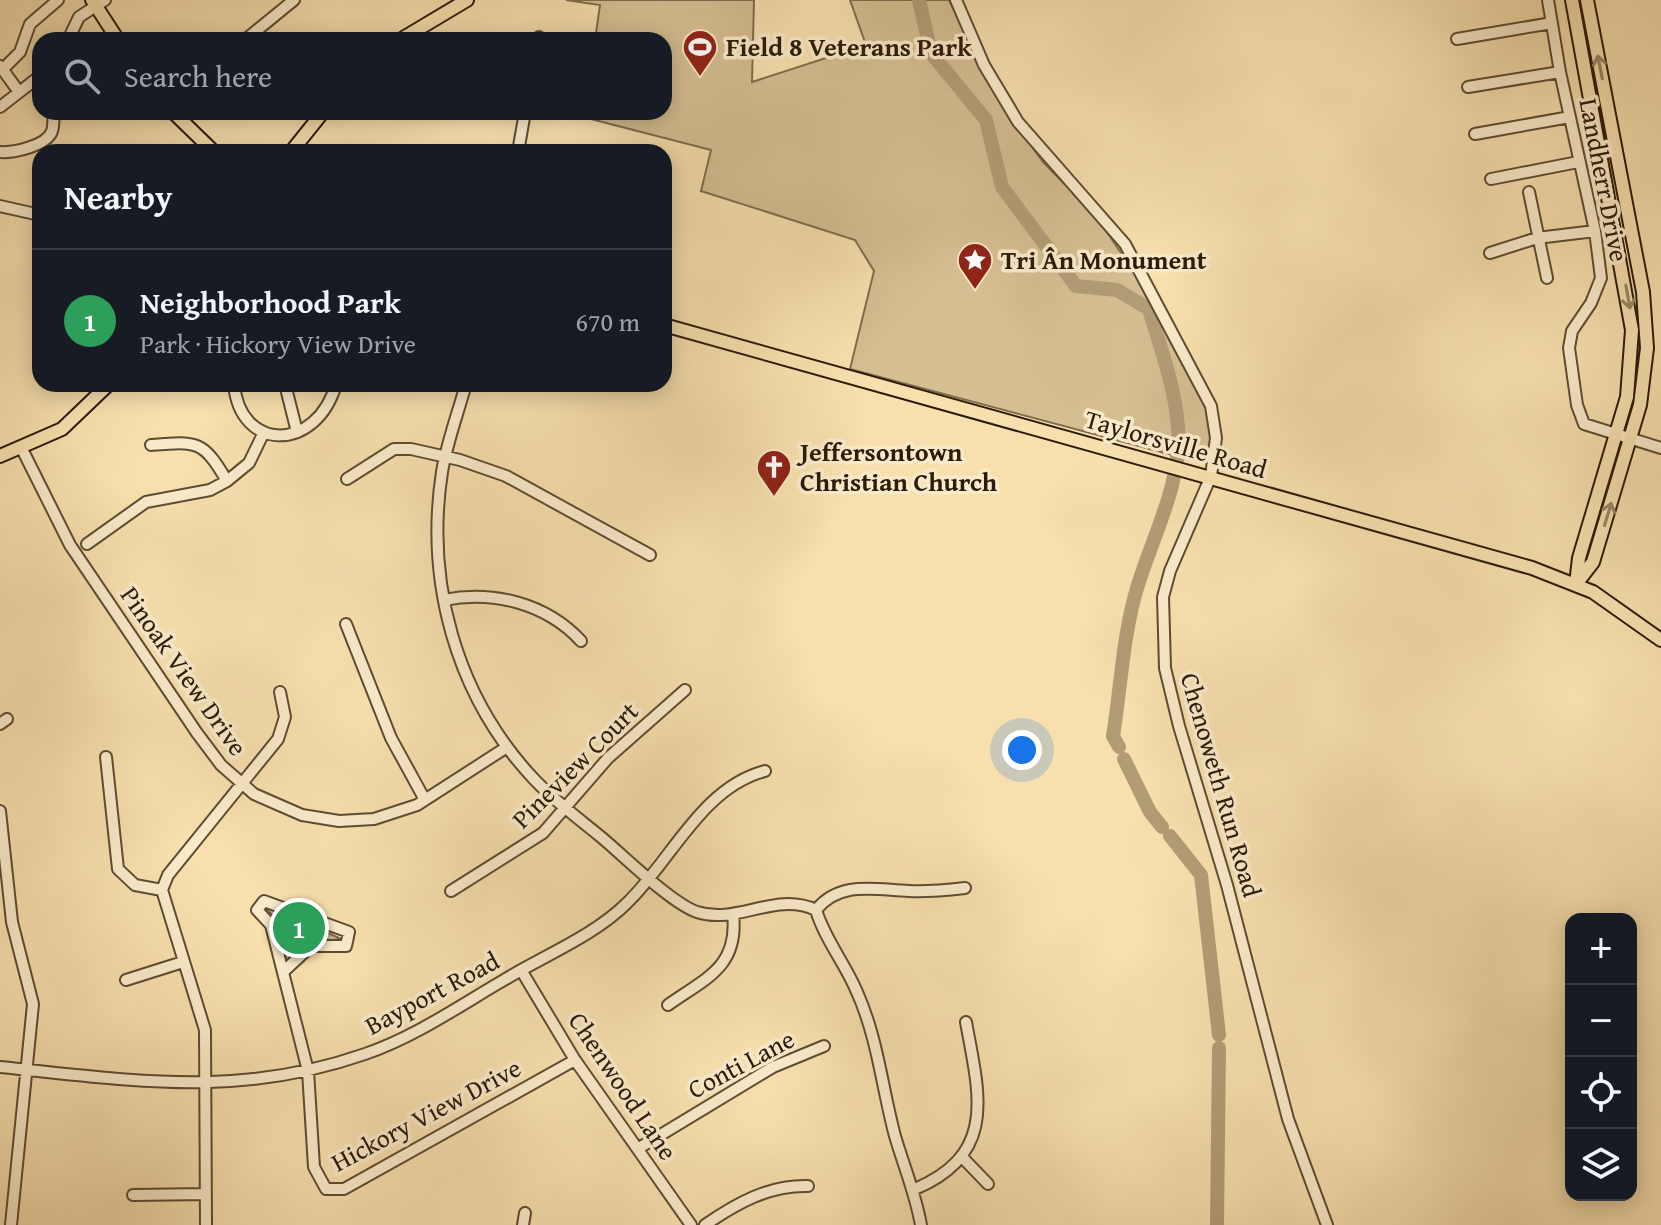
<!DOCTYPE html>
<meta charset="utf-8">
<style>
body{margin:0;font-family:"Gentium Book Plus",serif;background:#20242c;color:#f1f3f6}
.controls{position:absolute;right:24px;bottom:24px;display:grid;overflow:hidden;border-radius:16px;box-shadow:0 4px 20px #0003}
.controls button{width:72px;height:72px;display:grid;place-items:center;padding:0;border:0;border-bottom:2px solid #363941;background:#171b24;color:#f1f3f6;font:40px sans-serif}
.you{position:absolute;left:1022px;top:750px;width:28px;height:28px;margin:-20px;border:6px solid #fff;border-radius:50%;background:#1a73e8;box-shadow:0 0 0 12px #1a73e833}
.badge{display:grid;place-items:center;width:52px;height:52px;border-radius:50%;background:#0b8043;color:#fff;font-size:26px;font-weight:700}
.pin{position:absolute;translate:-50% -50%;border:4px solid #fff;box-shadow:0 2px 8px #0006}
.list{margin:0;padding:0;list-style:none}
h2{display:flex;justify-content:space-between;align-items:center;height:104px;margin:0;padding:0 32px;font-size:34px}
h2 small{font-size:26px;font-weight:400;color:#9ea1a6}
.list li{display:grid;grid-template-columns:52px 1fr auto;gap:24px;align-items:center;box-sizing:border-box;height:144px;padding:0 32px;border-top:2px solid #363941}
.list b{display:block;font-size:30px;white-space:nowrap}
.list p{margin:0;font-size:26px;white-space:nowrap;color:#9ea1a6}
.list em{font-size:26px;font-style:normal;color:#9ea1a6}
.icon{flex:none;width:44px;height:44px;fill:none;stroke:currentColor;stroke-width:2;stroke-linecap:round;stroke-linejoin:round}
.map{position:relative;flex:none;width:1661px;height:1225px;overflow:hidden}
.search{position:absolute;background:#171b24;box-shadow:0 4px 20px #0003;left:32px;top:32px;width:640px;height:88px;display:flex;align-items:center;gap:20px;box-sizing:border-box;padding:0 28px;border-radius:24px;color:#9ea1a6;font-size:30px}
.panel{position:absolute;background:#171b24;box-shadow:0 4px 20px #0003;left:32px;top:144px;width:640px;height:248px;border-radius:24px}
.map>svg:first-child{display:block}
</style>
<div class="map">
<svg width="1661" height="1225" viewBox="0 0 1661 1225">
<rect width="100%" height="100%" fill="#f7dfae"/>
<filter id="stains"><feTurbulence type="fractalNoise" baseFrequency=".0025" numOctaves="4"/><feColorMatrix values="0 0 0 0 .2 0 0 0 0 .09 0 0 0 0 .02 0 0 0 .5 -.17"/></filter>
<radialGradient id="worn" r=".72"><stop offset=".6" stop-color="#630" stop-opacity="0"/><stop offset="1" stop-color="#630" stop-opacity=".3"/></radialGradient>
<path fill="#d4be92" stroke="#806c4e" stroke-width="2" d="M566 0H754L752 82 866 45 850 0H949L1003 106 1043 162 1096 216 1140 281 1205 405 1212 435 1208 456 1191 460 850 369 874 271 855 240 701 191 711 150 583 117 584 112H664V40H595L600 5Z
M268 905 341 939 305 943 287 963 276 918 266 909Z"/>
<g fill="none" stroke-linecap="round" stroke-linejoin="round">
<path stroke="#b29c76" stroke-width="14" d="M919 0 931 53 986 120 1002 187 1076 286 1117 290 1149 309C1160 347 1175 386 1178 427 1182 483 1154 533 1138 585 1123 632 1121 687 1113 736L1119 747
M1124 759 1150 812 1162 827
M1170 836 1201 875 1219 1035
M1217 1225 1219 1048"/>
<g stroke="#5e4c32" stroke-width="14">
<path id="minor" d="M956 0 984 65 1018 122 1125 244 1211 406 1216 438 1211 476 1170 571 1163 597 1165 668 1179 726 1227 885 1288 1119 1327 1225
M1548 0 1560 72 1595 231 1601 278 1591 303 1572 331 1569 348 1577 405 1584 424 1661 448
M1457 39 1552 23
M68 40 79 17 105 0
M245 40 294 0
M539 40V37
M0 66 19 92
M3 69 20 52 30 24 58 0
M1468 87 1560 72
M0 107 40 76
M1475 134 1570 117
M0 152C13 153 47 146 52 131 54 126 53 118 54 112
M518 152 525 112
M1491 179 1578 162
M1529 192 1547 278
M0 206 40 215
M1490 253 1537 238 1595 231
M234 384C240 453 317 452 336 384
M285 384 297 432
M466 384C458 413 447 442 442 472 425 582 456 695 532 777 552 799 578 818 601 837 624 856 671 903 697 912 738 925 775 891 816 910 825 940 845 963 857 992 878 1039 882 1088 895 1136 904 1167 915 1192 921 1225
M151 445C197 441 203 440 227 481
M22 449 70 545 197 733 221 765 254 794 302 815 339 821 374 819 417 805 507 747
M347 479 394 449H411L460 460 506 476 650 555
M87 544 146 502 210 490 227 481 249 463 264 432
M444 600C492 590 546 603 581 641
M346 624 391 738 425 800
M0 724 7 719
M106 757 118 869 135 885 162 890
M0 811 12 922 33 1004 11 1225
M451 891 543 833 608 758 685 690
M816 910C840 880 876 890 909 891 928 892 947 890 965 888
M521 970 575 1060 691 1225
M283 972 311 946H346L349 932 264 901 257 910 271 925 308 1071 314 1167 326 1189H344L575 1060
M126 980 183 962
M668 1005C706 978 739 967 733 914
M0 1067C131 1080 236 1099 365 1054 415 1037 459 1006 504 980 543 956 594 936 627 903 671 861 702 787 765 771
M639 1148 773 1067 824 1046
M963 1158 988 1184
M915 1189C998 1154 979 1094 966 1022
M133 1195 205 1194
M206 1225 205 1030 162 890 168 875 278 739 285 717 280 692
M523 1225 525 1213
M705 1225C737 1203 769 1185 808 1186"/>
</g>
<g stroke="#2b1b09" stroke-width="16">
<path id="major" d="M92 0 118 40
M1572 0 1632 330 1627 397 1579 558 1576 584
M400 40 467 0
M173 112 214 152
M291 152 323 112
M664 325 1532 568 1593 592 1661 640
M0 456 62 429 109 384
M1576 584 1593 562 1614 492 1640 405 1647 348 1643 292 1587 0"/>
</g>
<use href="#minor" stroke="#faeaca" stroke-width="10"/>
<use href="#major" stroke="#f7dfae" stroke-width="12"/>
</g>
<defs><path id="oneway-shaft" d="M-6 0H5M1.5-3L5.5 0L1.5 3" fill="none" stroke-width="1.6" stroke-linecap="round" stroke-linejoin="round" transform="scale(2)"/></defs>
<g stroke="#9b8764">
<use href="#oneway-shaft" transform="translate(1600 67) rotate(-101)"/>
<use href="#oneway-shaft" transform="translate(1628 297) rotate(80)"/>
<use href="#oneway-shaft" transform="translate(1608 514) rotate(-73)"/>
</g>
<defs>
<g id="stadium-pin" transform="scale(1.8)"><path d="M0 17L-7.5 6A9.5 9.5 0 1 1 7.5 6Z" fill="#8f2418" stroke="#faeaca"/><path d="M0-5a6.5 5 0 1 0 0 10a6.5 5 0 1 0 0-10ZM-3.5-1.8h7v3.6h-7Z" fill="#fff"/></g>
<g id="sight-pin" transform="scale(1.8)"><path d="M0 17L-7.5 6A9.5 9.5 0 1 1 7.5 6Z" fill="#8f2418" stroke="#faeaca"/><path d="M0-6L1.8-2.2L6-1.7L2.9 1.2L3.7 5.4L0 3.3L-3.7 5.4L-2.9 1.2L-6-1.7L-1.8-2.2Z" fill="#fff"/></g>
<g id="church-pin" transform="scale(1.8)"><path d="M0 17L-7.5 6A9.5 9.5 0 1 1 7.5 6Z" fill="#8f2418" stroke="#faeaca"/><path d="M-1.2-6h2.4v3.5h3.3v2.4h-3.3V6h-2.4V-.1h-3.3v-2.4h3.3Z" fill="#fff"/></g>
</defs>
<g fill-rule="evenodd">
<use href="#stadium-pin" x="700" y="47"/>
<use href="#sight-pin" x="975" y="260"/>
<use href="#church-pin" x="774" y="467"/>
</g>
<g text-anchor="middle" stroke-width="7" stroke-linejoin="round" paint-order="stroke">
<g font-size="26" font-weight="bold" fill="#2b1b09" stroke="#faeaca" text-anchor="start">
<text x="726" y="56">Field 8 Veterans Park</text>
<text x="1001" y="269">Tri Ân Monument</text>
<text x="800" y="461">Jeffersontown<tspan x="800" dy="30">Christian Church</tspan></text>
</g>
<g font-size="26" fill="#2b1b09" stroke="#faeaca">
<text transform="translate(1604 180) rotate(79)" y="9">Landherr Drive</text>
<text transform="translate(1176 444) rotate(16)" y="9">Taylorsville Road</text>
<text transform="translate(184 671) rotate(55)" y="9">Pinoak View Drive</text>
<text transform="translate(575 765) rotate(-45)" y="9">Pineview Court</text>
<text transform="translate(1221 785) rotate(74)" y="9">Chenoweth Run Road</text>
<text transform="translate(432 993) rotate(-28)" y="9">Bayport Road</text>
<text transform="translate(741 1064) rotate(-28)" y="9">Conti Lane</text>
<text transform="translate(623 1086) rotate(56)" y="9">Chenwood Lane</text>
<text transform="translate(426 1115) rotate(-28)" y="9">Hickory View Drive</text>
</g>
</g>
<rect width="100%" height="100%" filter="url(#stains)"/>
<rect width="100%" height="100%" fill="url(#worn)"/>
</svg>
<div class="controls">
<button>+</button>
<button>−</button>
<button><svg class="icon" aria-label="locate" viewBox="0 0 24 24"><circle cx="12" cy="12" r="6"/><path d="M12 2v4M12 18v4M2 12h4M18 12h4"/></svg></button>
<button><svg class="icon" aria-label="layers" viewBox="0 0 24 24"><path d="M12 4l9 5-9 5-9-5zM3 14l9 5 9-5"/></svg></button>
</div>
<div class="you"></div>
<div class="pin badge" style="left:299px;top:928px;background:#2e9e5b">1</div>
<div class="search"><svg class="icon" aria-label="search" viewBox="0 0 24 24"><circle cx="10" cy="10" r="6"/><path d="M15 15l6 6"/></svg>Search here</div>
<section class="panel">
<h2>Nearby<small></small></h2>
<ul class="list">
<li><span class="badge" style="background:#2e9e5b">1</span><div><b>Neighborhood Park</b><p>Park · Hickory View Drive</p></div><em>670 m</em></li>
</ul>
</section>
</div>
